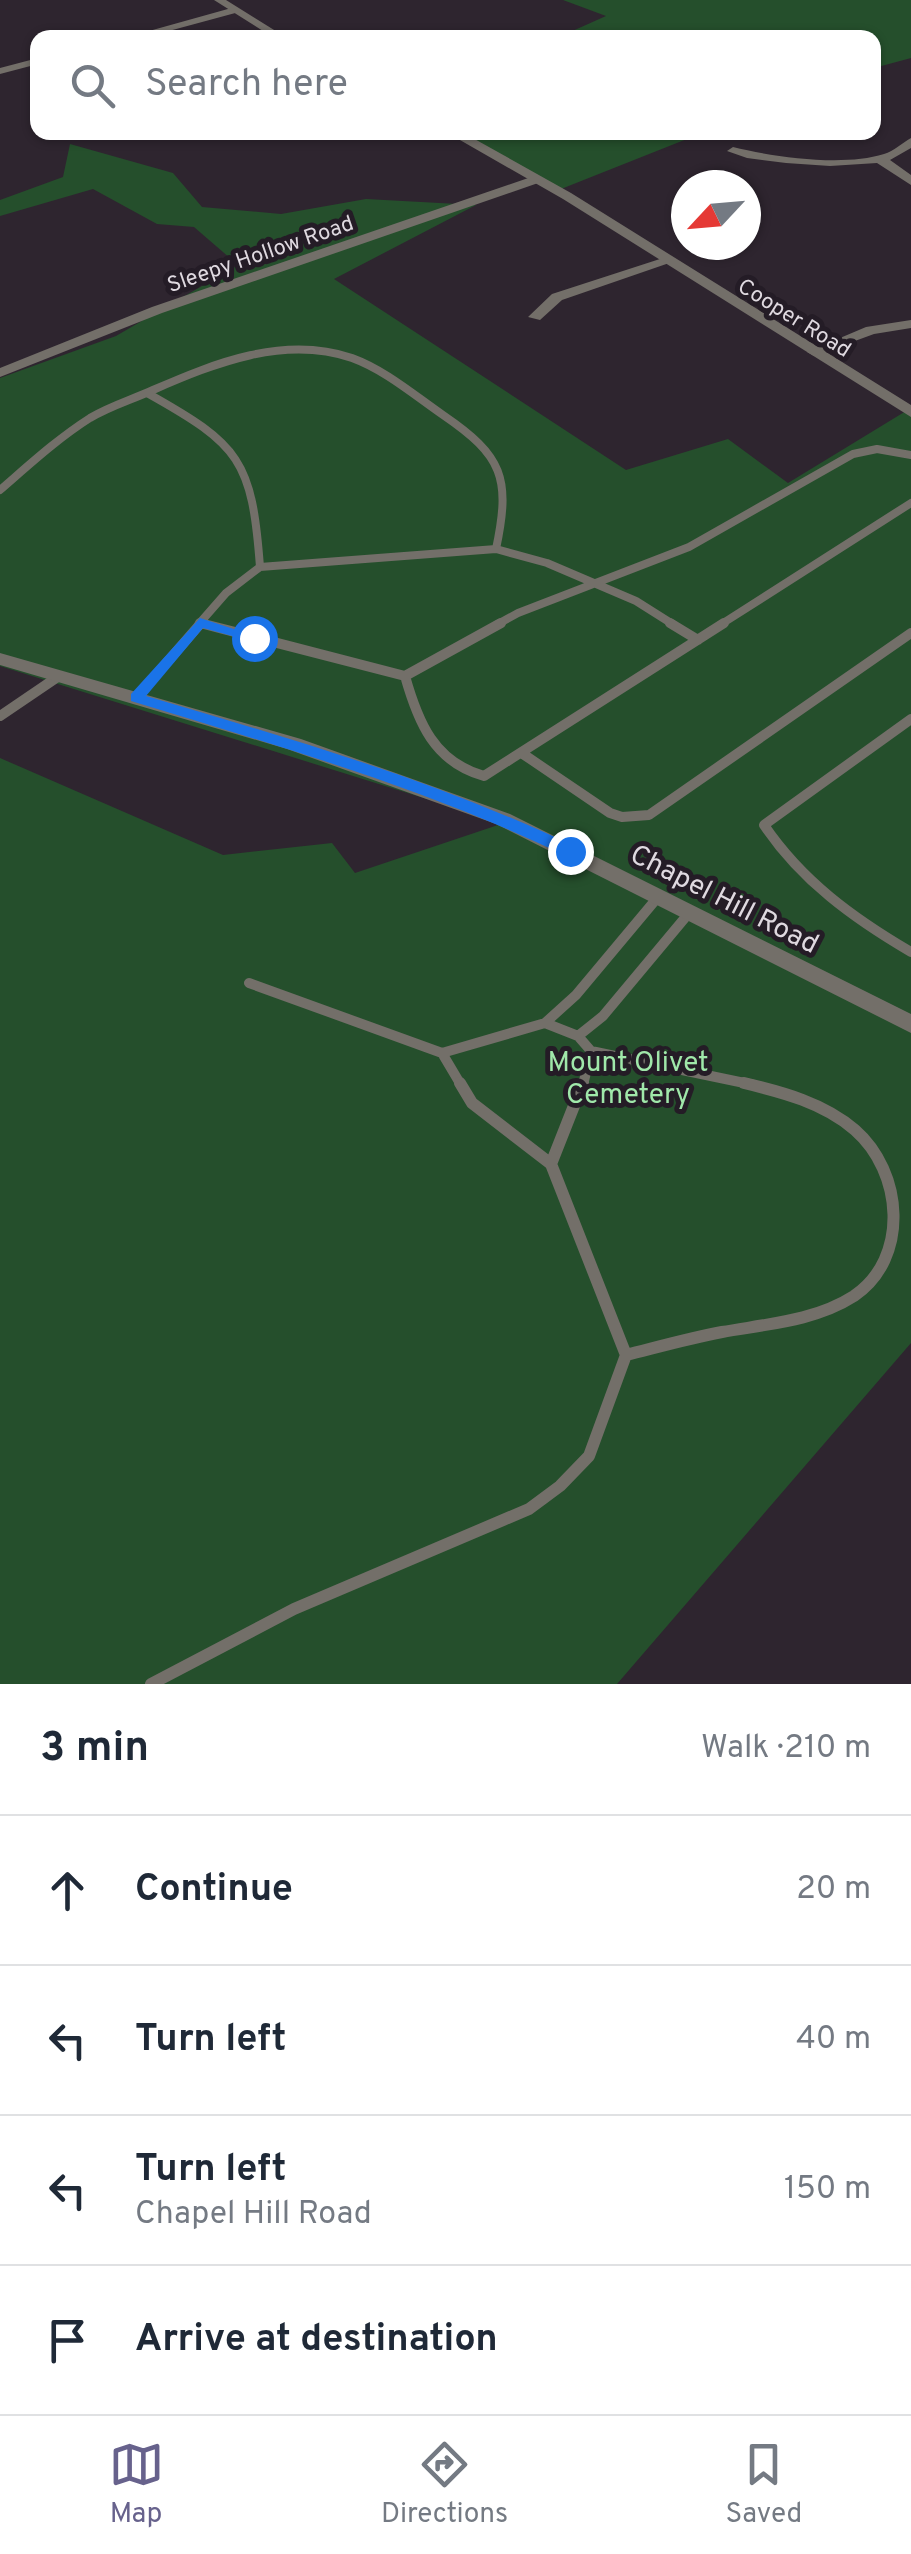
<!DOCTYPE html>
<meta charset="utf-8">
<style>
body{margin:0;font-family:Overpass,sans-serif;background:#f6f6f7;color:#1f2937}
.compass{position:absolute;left:671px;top:170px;width:90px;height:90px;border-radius:50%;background:#fff;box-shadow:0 2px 8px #0004;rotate:244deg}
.stop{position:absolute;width:30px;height:30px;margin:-22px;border:8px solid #1a73e8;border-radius:50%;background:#fff}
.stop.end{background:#1a73e8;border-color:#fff;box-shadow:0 2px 10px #0008}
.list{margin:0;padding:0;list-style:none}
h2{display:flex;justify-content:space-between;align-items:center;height:130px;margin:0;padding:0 40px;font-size:42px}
h2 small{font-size:32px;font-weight:400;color:#747a83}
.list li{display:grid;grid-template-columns:65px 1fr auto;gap:30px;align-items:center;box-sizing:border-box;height:150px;padding:0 40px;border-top:2px solid #e0e1e3}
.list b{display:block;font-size:38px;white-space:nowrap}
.list p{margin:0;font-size:32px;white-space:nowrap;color:#747a83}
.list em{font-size:32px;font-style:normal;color:#747a83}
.icon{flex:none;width:55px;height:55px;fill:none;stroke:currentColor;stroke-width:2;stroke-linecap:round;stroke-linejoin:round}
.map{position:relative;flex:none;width:911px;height:1684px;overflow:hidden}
.search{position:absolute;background:#fff;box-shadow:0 2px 8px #0004;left:30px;right:30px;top:30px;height:110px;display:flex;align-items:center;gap:25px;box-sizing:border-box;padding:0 35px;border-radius:20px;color:#747a83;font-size:38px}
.sheet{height:730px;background:#fff}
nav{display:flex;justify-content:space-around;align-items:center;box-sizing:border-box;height:140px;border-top:2px solid #e0e1e3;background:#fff;font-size:28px;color:#747a83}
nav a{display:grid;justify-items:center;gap:5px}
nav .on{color:#67628c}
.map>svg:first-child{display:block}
</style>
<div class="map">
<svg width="911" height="1684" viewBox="0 0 911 1684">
<rect width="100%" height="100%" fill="#2e252f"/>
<path fill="#254f2c" d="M563 0H911V58L874 68V38L559 37 606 16Z
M453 133H702L556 191Z
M70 144 173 173 202 207 281 214 366 199 476 205 334 279 626 470 728 439 788 483 906 411 911 414V1343L617 1684H0V758L223 855 332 843 355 873 504 823 0 666V378L116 336 238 265 194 227 157 224 93 189 0 216V200L63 177Z"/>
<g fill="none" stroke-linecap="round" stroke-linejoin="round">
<path stroke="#736f69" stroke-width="8" d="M147 393C240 445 252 460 260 567L226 593 198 625
M0 490C29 465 57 439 90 418 110 406 131 400 153 390 215 363 284 335 352 358 385 370 414 395 443 415 503 456 511 478 496 549
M260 567 496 549 547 563 636 601 674 625
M200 623 208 625
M496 625 518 613 689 547 853 454 877 449 911 455
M720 625 911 503"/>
<path stroke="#736f69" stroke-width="10" d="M200 623 405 676C418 722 434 762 484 776L724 623
M670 623 698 640
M405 676 501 623
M136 698 201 623
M0 716 59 676
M911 719 764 825C802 881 853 918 911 952
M523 754 610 813 622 817 649 815 911 633
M249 983 442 1053 461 1085
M545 1023 578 1036 591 1051 754 1085
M578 1036 603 1016 689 913
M442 1053 545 1023 576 995 658 897
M583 1085 591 1051"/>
<path stroke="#736f69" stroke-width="12" d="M551 1164 583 1083
M626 1355C658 1347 690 1338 722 1332 767 1324 815 1321 854 1296 910 1258 903 1172 855 1130 824 1103 782 1092 744 1083
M151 1684 294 1609 529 1509 560 1486 589 1456 626 1355 551 1164 472 1103 460 1083"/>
<path fill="#736f69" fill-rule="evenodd" d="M235 7 240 10 239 12 143 38H124Z
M38 58V64L0 74V68Z
M911 138V148L890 160 911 175V185L877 163 830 166 786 163 747 158 727 151 733 147C773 157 843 167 884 154 894 151 902 143 911 138Z
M537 175 543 179 541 182 162 313 0 377V368L152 307Z
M663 258 675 261 562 300 540 320 528 317 552 294Z
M911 320V328L874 334 814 356 807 352 866 327Z"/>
<path fill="#736f69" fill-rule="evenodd" d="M214 0H226L287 38H274Z
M446 132H462L571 193 911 405V417L563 199Z
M0 653 301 739 510 814 911 1014V1033L496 824 287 749 0 665Z"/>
</g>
<path fill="#1a73e8" d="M200 618 261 638 254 642 203 628 146 696C292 739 438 781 576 847V855H564C425 788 278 746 131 701V694Z"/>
<g text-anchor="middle" stroke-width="10" stroke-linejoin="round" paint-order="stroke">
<g font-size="22" fill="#dfd9e0" stroke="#241c26">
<text transform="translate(260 253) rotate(-19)" y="8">Sleepy Hollow Road</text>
<text transform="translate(795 317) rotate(32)" y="8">Cooper Road</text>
</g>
<g font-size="28" fill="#dfd9e0" stroke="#241c26">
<text transform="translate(725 898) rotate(27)" y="10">Chapel Hill Road</text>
</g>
<g font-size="28" fill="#a0e8aa" stroke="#241c26">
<text x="628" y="1071">Mount Olivet<tspan x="628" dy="32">Cemetery</tspan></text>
</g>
</g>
</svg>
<svg class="compass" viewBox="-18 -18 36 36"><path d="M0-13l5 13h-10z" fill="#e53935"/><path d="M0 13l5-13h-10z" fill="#747a83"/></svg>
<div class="stop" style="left:254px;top:638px"></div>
<div class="stop end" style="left:570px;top:851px"></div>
<div class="search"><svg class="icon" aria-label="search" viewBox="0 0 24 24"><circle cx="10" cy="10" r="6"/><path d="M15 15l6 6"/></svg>Search here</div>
</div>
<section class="sheet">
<h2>3 min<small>Walk · 210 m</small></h2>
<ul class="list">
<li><svg class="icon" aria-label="ahead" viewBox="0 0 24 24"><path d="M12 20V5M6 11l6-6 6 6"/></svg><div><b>Continue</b></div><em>20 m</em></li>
<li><svg class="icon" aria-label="left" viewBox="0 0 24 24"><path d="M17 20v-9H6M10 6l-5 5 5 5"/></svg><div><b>Turn left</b></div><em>40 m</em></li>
<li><svg class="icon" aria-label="left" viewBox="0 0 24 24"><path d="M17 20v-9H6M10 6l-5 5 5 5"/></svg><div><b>Turn left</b><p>Chapel Hill Road</p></div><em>150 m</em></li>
<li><svg class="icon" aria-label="arrive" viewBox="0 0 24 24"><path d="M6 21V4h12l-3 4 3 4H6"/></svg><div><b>Arrive at destination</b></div></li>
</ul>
</section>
<nav>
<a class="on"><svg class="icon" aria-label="map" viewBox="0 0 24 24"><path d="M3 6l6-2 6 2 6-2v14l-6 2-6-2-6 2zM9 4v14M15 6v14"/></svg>Map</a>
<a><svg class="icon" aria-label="directions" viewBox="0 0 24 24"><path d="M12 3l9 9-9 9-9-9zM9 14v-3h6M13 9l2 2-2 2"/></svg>Directions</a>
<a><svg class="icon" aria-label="saved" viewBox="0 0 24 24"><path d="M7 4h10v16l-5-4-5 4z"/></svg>Saved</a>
</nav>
